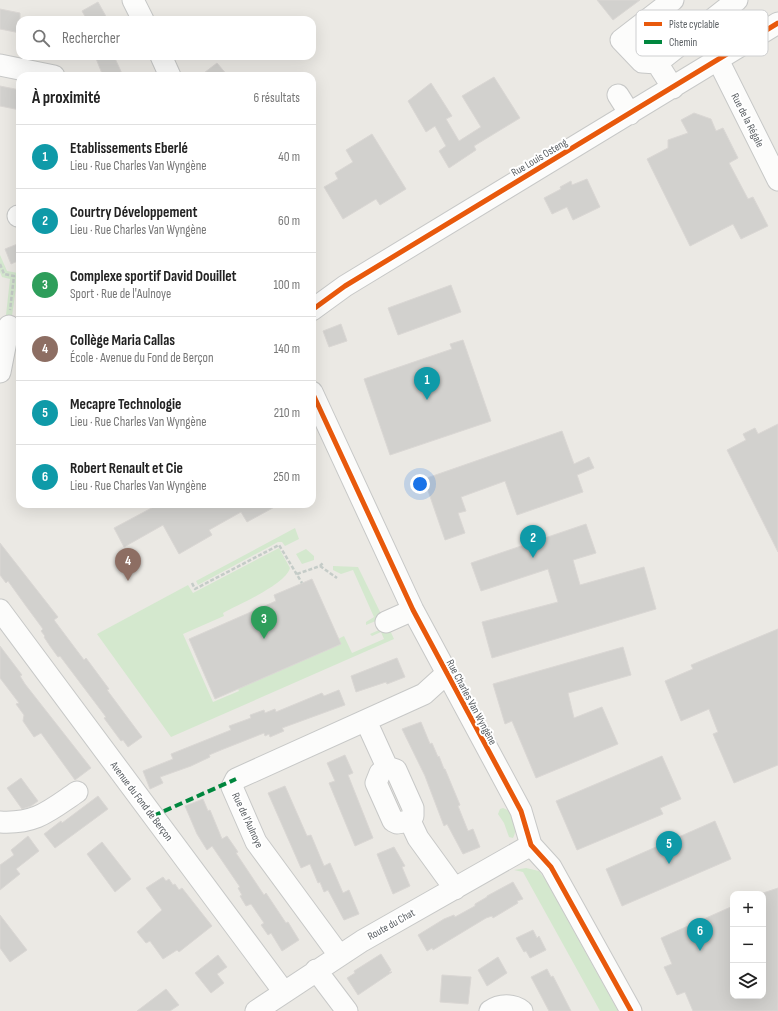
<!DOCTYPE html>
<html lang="fr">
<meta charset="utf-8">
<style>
body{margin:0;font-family:"Sofia Sans Condensed",sans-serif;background:#f2f2f2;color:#222}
.controls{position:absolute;right:12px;bottom:12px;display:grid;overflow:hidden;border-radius:8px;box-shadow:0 4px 16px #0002}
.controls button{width:36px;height:36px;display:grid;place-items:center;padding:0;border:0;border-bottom:1px solid #e0e0e0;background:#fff;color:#222;font:20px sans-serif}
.you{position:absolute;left:420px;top:484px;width:14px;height:14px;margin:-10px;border:3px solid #fff;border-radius:50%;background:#1a73e8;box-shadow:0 0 0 6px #1a73e833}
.badge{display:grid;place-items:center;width:26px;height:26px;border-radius:50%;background:#111827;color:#fff;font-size:13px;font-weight:700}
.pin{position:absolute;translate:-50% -33px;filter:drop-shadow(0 1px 2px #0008)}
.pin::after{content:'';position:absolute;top:21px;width:14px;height:12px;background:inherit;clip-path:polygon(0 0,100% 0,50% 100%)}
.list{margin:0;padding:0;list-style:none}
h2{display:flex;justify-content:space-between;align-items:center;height:52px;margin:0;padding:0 16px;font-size:17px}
h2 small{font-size:13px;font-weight:400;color:#767676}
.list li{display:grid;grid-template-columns:26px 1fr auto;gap:12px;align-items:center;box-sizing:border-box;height:64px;padding:0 16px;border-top:1px solid #e0e0e0}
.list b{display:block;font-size:15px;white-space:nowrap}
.list p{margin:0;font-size:13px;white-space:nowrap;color:#767676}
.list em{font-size:13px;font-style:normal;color:#767676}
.icon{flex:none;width:22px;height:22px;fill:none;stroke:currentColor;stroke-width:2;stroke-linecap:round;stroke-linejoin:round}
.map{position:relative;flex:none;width:778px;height:1011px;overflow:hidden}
.search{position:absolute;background:#fff;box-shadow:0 4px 16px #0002;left:16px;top:16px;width:300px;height:44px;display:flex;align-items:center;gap:10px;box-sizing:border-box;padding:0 14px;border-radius:12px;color:#767676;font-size:15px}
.panel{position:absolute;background:#fff;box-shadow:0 4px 16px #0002;left:16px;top:72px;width:300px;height:436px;border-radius:12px}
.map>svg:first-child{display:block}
</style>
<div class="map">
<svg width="778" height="1011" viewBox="0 0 778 1011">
<rect width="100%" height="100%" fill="#ebe9e4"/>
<path fill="#d4e8ce" d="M0 255 7 271 18 273 12 316 6 315 10 279 2 277 0 272Z
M295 528 299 539 285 546 282 542H278L198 585 196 581Z
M279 548 290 568C286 584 238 605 223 613L224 616 183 634 213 702 239 691 238 689 344 636 352 653 384 639 381 632 372 636 370 634 388 626 394 639 171 737 97 634 188 585 193 593Z
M306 549 314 556V560L302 564 296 554Z
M333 566 358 567 383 618 366 625V622L374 617 353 570 341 574 333 570Z
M503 808 510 811C514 820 518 829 513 838L509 837 504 823 498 814 500 809Z
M526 868 539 871 545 879 618 1011H600L523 872 514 870Z"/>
<path fill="#d2d1ce" stroke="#dad7d4" d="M597 0H640L613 20Z
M98 2 108 20H87L82 11Z
M0 9 20 13V33L0 29Z
M95 56H114L123 76H103Z
M217 63 228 76H200Z
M494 77 520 118 474 146 476 150 449 168 439 151 446 146 435 126 426 132 408 101 431 83 452 116 446 119 459 141 481 127 462 96Z
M0 86 20 90V110L0 106Z
M694 113 711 119 716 131 723 128 738 158 729 163 748 199 753 197 768 226 741 239 733 224 690 246 647 159 668 148V140L688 133 681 120Z
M372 134 406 189 380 205 376 199 343 219 324 187 338 179 335 173 353 162 346 150Z
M587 179 600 207 573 220 567 207 552 214 544 198 561 189 560 187 571 181 572 185Z
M20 243V260L11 264 5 249Z
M451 285 461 312 398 335 388 308Z
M341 324 347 341 329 347 323 331Z
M463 340 491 421 390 455 364 379 452 349 450 344Z
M778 424V552L727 450 746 440 743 434 755 428 758 434Z
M562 431 574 464 589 457 594 468 577 475 583 492 517 515 505 481 461 497 466 511 458 513 465 533 445 540 424 479Z
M159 504H280L247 522 241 512 209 530 212 535 179 554 163 525 124 547 114 528Z
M586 524 596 553 573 560 580 585 644 567 656 609 492 658 482 622 558 602 548 569 481 591 471 563Z
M0 543 58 617 54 620 84 660 86 658 109 689 107 690 142 737 128 747 123 740 121 741 104 718 106 717 60 656 58 657 50 646 44 637 45 636 41 631 43 629 26 606 8 581 6 583 0 575Z
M312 579 341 644 215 699 189 639 276 601 274 595Z
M778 629V765L734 783 713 734 718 732 709 709 681 721 665 681 693 669 691 665Z
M0 646 22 675 20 676 25 684 91 768 75 780 41 733 34 737 23 721 24 715 16 704 19 703 0 678Z
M623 647 631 675 568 693 574 718 602 707 618 744 536 778 512 721 505 724 493 684Z
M397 658 405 677 387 684 386 682 356 692 351 676Z
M339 690 345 705 282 728 284 731 270 737 269 734 265 736 264 733 221 750 209 755 210 757 191 766 160 777 163 783 150 789 143 771 173 759 171 754 231 730 229 726 251 718 250 715 264 710 265 713 275 709 276 712 322 693 324 696Z
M421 722 430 744 432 743 438 757 439 756 444 769H445L460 805 458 806 468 831 473 829 480 847 463 854 447 824 444 826 425 776 402 729Z
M345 755 353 773 348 775 373 838 355 846 329 783 335 781 327 763Z
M662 756 681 799 660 808 663 814 577 850 556 801Z
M21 778 38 801 31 806 22 809 7 788Z
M285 786 307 836 311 835 324 866 330 863 343 893 349 890 359 914 344 920 328 890 324 892 320 882 318 883 310 864 301 868 268 793Z
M98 796 108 809 55 848 44 834 61 821 62 823Z
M203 799 208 811 210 810 222 839 227 836 238 852 236 853 264 895 266 893 286 923 288 922 299 940 282 951 271 933 268 935 261 925 264 923 251 904 246 906 240 896 242 895 238 888 240 887 212 846 207 850 197 834 185 806Z
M715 821 731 859 622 906 606 869Z
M28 836 39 851 16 869 20 874 0 890V865L14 855 11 850Z
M102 842 131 879 115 892 87 854Z
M394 847 405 866 402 867 410 886 393 894 377 854Z
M163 877 166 881 169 879 173 885 175 884 179 890 182 888 212 926 179 952 177 950 163 959 150 941 146 943 137 932 162 910 146 888Z
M513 882 523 899 517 901 518 903 493 918 492 916 486 918 433 950 432 948 427 951 418 935 444 919 454 915 455 917 475 906V904L487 897V896Z
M778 888V1011H693L685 992 677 995 664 967 672 964 661 938 733 906V996H763V893Z
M0 915 27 950 10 962 0 948Z
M533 930 537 938 539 936 546 950 530 958 526 951 524 952 516 938Z
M381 954 391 970 389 972H392L358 995 347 978 355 973 354 971Z
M218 955 227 967 217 974 224 983 211 993 195 973Z
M498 957 507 973 487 986 478 970Z
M547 969 551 977 553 976 571 1011H549L531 977Z
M442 975 471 977 468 1004 440 1002Z
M166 989 179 1005 170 1011H137Z"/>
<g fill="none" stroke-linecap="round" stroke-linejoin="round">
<g stroke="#c7c8c7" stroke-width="23">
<path id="minor" d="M133 0 143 20
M161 56 170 76
M718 60 778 180
M657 63 737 0
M0 65 54 76
M673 88 657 63 642 62 621 40 673 0
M618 95 630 114
M18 216H20
M312 310 345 286 778 23
M0 372 9 326
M312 392 413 610 521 811 531 845 551 867 631 1011
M0 610 284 992
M386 622 413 610
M366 721 387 767 396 770 413 808V816L410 821 397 823 393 821 376 783 380 773 387 767
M410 821 418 838 455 889
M0 822C36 824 49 811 77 792
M339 955 256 842 232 787 236 779 424 694 446 674
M316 970 347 1011
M256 1011 362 941 531 845
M490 1011C500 1004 513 1004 522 1011"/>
</g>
<path stroke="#c5ccc8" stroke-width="2.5" stroke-dasharray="4 2" stroke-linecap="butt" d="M0 264 4 274 14 276 10 310
M320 566 337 578
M297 574 320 566 324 562
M192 583 195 589 279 545 302 583"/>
<use href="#minor" stroke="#fcfcfb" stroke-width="21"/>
<path stroke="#00873e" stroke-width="4" stroke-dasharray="8 4" stroke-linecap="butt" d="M153 816 236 779"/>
<g stroke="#fff" stroke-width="8">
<path id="cycleway" d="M312 310 345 286 778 23
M312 392 413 610 521 811 531 845 551 867 631 1011"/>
</g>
<use href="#cycleway" stroke="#e8590c" stroke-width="5"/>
</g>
<g text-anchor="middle" stroke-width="4" stroke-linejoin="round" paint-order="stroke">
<g font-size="11" fill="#5a5f63" stroke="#fff">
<text transform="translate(748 120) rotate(63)" y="4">Rue de la Régale</text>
<text transform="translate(539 157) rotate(-31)" y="4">Rue Louis Osteng</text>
<text transform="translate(472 702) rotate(62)" y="4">Rue Charles Van Wyngène</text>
<text transform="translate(142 801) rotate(53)" y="4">Avenue du Fond de Berçon</text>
<text transform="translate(248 820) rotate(65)" y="4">Rue de l'Aulnoye</text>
<text transform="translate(391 924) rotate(-29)" y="4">Route du Chat</text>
</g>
</g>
<rect x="636" y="10" width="132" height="46" rx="6" fill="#fff" stroke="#cecfd0" stroke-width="1"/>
<rect x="644" y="22" width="18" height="4" fill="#e8590c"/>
<rect x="644" y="40" width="18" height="4" fill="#00873e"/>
<g font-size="11" fill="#5a5f63">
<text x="669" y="28">Piste cyclable</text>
<text x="669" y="46">Chemin</text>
</g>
</svg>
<div class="controls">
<button>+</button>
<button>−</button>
<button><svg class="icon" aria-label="layers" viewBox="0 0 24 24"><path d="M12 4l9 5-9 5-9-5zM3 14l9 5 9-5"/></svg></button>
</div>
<div class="you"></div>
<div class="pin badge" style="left:427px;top:400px;background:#0f9aa8">1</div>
<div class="pin badge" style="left:533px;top:558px;background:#0f9aa8">2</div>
<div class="pin badge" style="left:264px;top:639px;background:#2e9e5b">3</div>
<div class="pin badge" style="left:128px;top:581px;background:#8d6e63">4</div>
<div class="pin badge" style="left:669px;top:864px;background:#0f9aa8">5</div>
<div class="pin badge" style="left:700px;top:951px;background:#0f9aa8">6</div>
<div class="search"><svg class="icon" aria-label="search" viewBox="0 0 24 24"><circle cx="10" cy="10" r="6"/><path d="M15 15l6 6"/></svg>Rechercher</div>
<section class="panel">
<h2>À proximité<small>6 résultats</small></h2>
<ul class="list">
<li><span class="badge" style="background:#0f9aa8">1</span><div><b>Etablissements Eberlé</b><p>Lieu · Rue Charles Van Wyngène</p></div><em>40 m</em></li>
<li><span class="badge" style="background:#0f9aa8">2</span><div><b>Courtry Développement</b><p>Lieu · Rue Charles Van Wyngène</p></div><em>60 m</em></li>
<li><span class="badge" style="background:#2e9e5b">3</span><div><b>Complexe sportif David Douillet</b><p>Sport · Rue de l'Aulnoye</p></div><em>100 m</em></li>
<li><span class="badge" style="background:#8d6e63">4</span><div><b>Collège Maria Callas</b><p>École · Avenue du Fond de Berçon</p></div><em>140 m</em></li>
<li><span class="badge" style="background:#0f9aa8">5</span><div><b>Mecapre Technologie</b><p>Lieu · Rue Charles Van Wyngène</p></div><em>210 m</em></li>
<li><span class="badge" style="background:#0f9aa8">6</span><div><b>Robert Renault et Cie</b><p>Lieu · Rue Charles Van Wyngène</p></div><em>250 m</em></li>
</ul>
</section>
</div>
